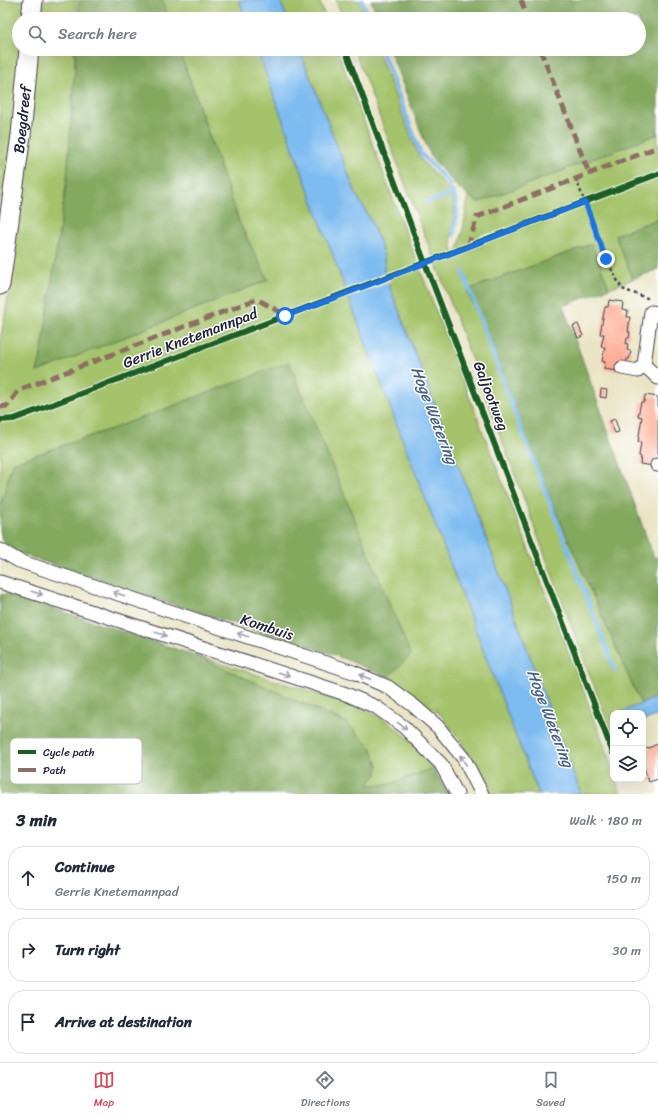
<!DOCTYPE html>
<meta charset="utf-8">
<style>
body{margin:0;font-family:Sriracha,sans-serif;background:#f2f2f3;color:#1f2937}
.controls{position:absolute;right:12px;bottom:12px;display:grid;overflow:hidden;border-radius:8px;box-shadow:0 4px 16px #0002}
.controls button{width:36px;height:36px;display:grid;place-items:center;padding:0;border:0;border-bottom:1px solid #e0e1e3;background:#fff;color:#1f2937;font:20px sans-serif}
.stop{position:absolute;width:12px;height:12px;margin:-9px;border:3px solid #1a73e8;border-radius:50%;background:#fff}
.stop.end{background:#1a73e8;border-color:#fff;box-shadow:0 1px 4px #0008}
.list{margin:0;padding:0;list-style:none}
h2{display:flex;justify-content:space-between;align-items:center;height:52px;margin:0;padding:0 16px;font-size:17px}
h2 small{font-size:13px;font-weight:400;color:#747a83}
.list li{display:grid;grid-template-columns:26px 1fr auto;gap:12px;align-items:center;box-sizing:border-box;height:64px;margin:0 8px 8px;padding:0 8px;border:1px solid #e0e1e3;border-radius:16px}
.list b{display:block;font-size:15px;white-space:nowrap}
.list p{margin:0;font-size:13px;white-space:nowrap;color:#747a83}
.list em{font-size:13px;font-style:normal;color:#747a83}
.icon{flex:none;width:22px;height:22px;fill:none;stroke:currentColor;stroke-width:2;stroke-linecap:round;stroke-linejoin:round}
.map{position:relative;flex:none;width:658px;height:794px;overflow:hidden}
.search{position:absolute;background:#fff;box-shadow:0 4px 16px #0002;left:12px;right:12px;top:12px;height:44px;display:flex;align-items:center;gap:10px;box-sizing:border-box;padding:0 14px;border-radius:22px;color:#747a83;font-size:15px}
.sheet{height:268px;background:#fff}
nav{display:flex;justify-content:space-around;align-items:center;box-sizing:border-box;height:56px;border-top:1px solid #e0e1e3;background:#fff;font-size:11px;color:#747a83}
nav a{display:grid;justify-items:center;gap:2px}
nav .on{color:#d1495b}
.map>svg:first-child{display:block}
</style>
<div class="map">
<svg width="658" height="794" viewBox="0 0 658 794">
<rect width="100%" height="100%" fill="#fff"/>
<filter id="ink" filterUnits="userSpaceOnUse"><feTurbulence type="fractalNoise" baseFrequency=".025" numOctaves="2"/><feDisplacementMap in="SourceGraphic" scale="8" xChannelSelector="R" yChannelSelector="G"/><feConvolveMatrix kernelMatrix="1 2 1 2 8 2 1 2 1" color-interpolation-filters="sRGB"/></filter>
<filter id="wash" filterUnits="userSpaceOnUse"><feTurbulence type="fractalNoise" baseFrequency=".012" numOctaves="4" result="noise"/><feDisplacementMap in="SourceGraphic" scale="16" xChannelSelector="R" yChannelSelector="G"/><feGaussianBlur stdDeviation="0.9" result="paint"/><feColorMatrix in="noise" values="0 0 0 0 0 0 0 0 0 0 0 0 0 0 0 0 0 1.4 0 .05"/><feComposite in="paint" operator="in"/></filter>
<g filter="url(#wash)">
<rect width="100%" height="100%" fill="#e9e4c4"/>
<path fill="#a4c36b" stroke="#637253" d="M0 0H27L26 19H19V49H23L0 243Z
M41 0H77L76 19H39Z
M162 0H239L246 19H169Z
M280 0H319L326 19H287Z
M336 0H359L366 19H343Z
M37 49H75L74 94 67 179 42 351 37 372 268 280 240 224 179 49H257C318 218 382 387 447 555 478 635 507 715 539 794H488L480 773 458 737 440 714 414 694 388 677 411 655 114 428 12 463 2 502H0V340L7 304 21 199Z
M299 49H337L400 218 602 739 613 771V779H616L621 794H581L492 554 384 272V258L379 240 369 217 356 194Z
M354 49H377L418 154C420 158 422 161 425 164 436 177 451 186 454 204 457 216 451 227 451 238 451 243 452 249 454 254L434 260Z
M658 134V219L615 235 633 279 609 288 591 244 468 290 550 498 641 704 619 713H613V737L436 264 456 256C462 237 466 216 468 196L477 202 483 201Z
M191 654 363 708 388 722 412 741 433 768 391 784 368 785 377 774 378 765 371 747 347 723Z"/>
<path fill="#83a95f" stroke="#52664d" d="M79 0H162L169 19H78Z
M371 0H658V134L483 201 477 202 458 188 432 158 426 145 389 49H639V19H378Z
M76 49H179L240 224 268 280 37 372 42 351 67 179Z
M658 219V269L633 279 615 235Z
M592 244 609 288 563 306 654 558 658 557V697L641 704 550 498 467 290Z
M289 362 411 655 388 677 333 654 175 605 12 551 2 540 0 530V503L2 502 12 463 114 428Z
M9 594 191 654 347 723 371 747 378 765 377 774 368 785 391 784 433 768 448 794H0V595Z"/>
<path fill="#7dbbf0" stroke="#506e96" d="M239 0H280L287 19H246Z
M257 49H299L356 194 369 217 379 240 384 258V272L492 554 581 794H539C507 715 478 635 447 555 382 387 318 218 257 49Z
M658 697V715L643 721V713H619Z"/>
<path fill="#e9e4c4" d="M387 273 390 282 347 298 344 290 362 284Z"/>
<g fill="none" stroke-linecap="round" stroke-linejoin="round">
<path stroke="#7dbbf0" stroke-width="4" d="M362 0 370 19
M381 49 421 154 448 182 455 197 457 211 454 235
M427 202 454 193
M463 272 516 416 615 670"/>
</g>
<g id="blocks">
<path fill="#fdab91" d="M609 300 623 302 622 310 628 311 627 317H630L628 332H630L629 338H627L626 344H628L627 350 631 351 629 359H627L626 365 618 371 604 369 605 362 602 361 605 347H601L604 334H600L605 307H608Z
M578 324 583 336 578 338 573 326Z
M601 389 607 390 606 398 600 397Z
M645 395 658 397V459H655L654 466 640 464 641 457 639 456 641 442H638L642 417 638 416 641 402H644Z
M615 419 619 432 615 433 610 421Z
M658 744V779L649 782 643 765V750Z"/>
</g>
</g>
<g filter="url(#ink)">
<use href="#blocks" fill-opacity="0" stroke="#403f50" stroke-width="1"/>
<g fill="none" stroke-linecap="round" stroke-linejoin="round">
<g stroke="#403f50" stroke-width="15">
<path id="street" d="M658 313 651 312 644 365 658 378
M622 368 638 371 644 365
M657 465H658
M0 550 19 561 353 672 388 687 414 706 438 727 464 759 482 794
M0 582 346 694 376 707 404 727 441 764 457 794"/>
</g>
<g stroke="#403f50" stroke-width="21">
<g id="secondary">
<path d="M31 19 33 0"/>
<path id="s1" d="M0 285 21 135 29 49"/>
</g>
</g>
<path stroke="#403f50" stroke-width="2.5" stroke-dasharray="3 3" stroke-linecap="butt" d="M576 179 606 259 622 289 647 298 649 300"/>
<use href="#street" stroke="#fff" stroke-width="13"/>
<use href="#secondary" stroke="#fff" stroke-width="19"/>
<path stroke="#8d6e63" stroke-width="5" stroke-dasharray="10 5" stroke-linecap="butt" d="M521 0 528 19
M540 49 589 173
M468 247 477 217 658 147
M0 407 7 406 19 390 257 299 285 315"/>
<g stroke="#fff" stroke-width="8">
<path id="cycleway" d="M345 49 425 263 613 753
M0 420 14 419 658 174"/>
</g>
<use href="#cycleway" stroke="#1b5e20" stroke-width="6"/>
</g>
<defs><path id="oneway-shaft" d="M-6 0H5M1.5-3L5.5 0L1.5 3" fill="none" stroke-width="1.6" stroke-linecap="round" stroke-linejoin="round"/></defs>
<g stroke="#9c9ca7">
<use href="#oneway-shaft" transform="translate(37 593) rotate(18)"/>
<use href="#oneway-shaft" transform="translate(119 594) rotate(-162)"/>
<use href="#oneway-shaft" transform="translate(161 634) rotate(18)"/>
<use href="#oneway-shaft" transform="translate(243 635) rotate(-162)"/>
<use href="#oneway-shaft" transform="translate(284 674) rotate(18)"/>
<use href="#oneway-shaft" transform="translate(365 677) rotate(-157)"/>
<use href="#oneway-shaft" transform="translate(402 726) rotate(39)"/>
<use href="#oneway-shaft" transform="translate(463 760) rotate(-123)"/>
</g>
</g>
<g fill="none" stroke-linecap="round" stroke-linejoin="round" filter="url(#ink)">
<path stroke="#1a73e8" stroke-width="5" d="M285 316 342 295 585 202 606 259"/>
</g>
<g text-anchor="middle" stroke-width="3" stroke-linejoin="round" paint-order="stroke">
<g font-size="15" fill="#22223b" stroke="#fff">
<text dy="5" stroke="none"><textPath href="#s1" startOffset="167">Boegdreef</textPath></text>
<text transform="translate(190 338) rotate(-21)" y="5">Gerrie Knetemannpad</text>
<text transform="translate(491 396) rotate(69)" y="5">Galjootweg</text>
<text transform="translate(267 627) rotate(18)" y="5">Kombuis</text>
</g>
<g font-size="16" font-style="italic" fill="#465f83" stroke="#fff">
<text transform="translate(435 415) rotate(69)" y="6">Hoge Wetering</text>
<text transform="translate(551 718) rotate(69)" y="6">Hoge Wetering</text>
</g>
</g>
<rect x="10" y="738" width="132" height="46" rx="6" fill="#fff" stroke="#bdbdc4" stroke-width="1"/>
<rect x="18" y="750" width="18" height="4" fill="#1b5e20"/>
<rect x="18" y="768" width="18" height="4" fill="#8d6e63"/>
<g font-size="11" fill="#22223b">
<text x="43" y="756">Cycle path</text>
<text x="43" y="774">Path</text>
</g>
</svg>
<div class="controls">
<button><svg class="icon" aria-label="locate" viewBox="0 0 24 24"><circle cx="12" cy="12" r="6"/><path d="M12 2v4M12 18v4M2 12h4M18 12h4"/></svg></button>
<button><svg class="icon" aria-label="layers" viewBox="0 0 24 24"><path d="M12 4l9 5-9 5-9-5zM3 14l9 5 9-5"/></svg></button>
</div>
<div class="stop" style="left:285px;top:316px"></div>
<div class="stop end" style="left:606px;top:259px"></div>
<div class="search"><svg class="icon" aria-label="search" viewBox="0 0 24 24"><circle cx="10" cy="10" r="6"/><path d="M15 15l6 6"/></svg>Search here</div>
</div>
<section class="sheet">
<h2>3 min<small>Walk · 180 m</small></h2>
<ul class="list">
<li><svg class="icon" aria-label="ahead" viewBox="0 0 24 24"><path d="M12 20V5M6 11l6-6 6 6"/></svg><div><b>Continue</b><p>Gerrie Knetemannpad</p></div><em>150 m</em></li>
<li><svg class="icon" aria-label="right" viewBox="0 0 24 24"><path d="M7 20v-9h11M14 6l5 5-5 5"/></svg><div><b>Turn right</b></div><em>30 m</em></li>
<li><svg class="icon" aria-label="arrive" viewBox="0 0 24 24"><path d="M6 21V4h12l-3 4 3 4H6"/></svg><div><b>Arrive at destination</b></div></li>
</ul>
</section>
<nav>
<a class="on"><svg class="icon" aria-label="map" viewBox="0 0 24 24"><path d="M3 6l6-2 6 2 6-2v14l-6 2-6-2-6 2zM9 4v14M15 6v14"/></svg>Map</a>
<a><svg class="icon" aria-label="directions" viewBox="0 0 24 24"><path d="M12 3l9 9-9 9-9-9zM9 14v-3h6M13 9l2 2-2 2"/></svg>Directions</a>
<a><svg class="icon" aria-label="saved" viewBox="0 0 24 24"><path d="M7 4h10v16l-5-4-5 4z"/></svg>Saved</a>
</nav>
